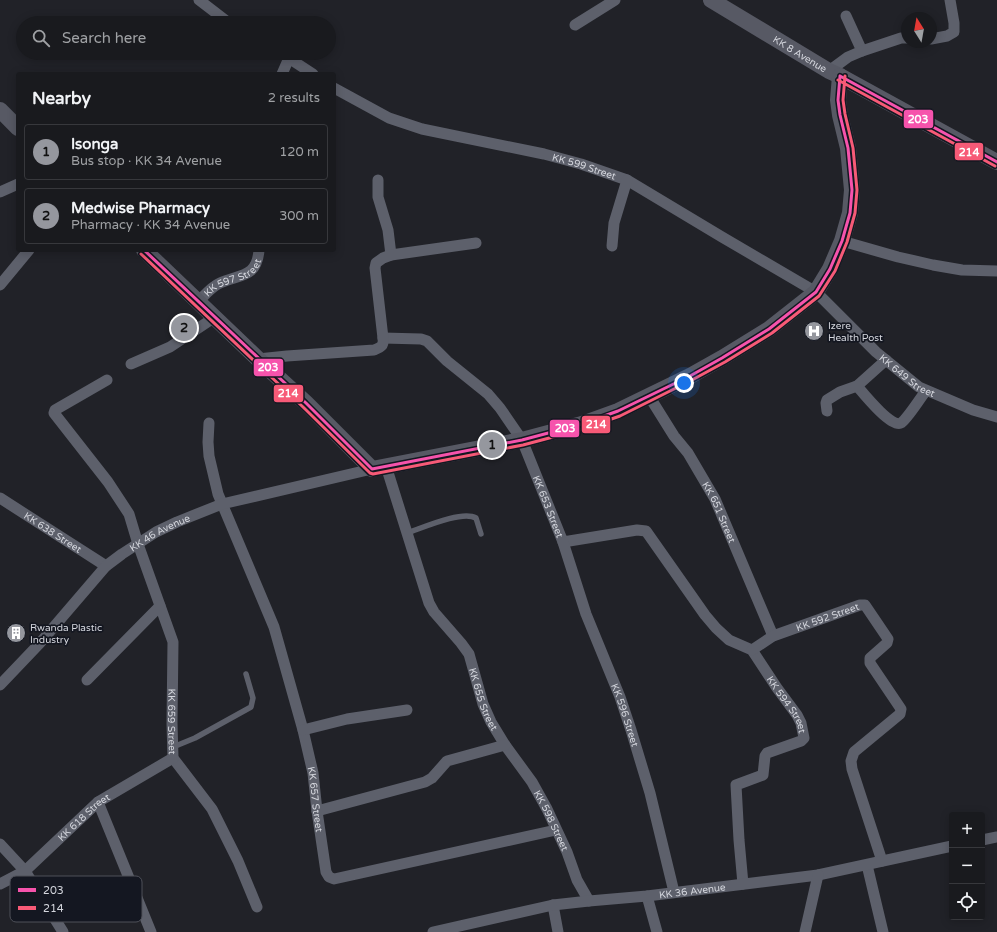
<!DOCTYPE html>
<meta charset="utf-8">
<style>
body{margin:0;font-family:"Varela Round",sans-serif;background:#26272b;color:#f1f3f6}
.controls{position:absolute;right:12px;bottom:12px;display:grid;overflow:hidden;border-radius:4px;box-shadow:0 2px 10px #0003}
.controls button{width:36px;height:36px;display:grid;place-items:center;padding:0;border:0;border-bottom:1px solid #37383c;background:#191a1e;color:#f1f3f6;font:20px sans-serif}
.compass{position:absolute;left:901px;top:12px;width:36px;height:36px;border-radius:50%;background:#191a1e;box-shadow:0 2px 10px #0003;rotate:349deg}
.you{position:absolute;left:684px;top:383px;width:14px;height:14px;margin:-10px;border:3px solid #fff;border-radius:50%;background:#1a73e8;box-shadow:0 0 0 6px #1a73e833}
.badge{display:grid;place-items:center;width:26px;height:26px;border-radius:50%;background:#95979e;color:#111;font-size:13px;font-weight:700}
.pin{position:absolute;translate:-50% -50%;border:2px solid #fff;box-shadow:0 1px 4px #0006}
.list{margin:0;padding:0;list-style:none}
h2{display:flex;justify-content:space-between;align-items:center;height:52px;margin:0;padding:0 16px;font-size:17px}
h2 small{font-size:13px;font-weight:400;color:#9fa1a4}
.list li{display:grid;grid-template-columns:26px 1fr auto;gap:12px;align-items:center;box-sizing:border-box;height:56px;margin:0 8px 8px;padding:0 8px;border:1px solid #37383c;border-radius:4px}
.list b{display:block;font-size:15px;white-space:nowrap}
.list p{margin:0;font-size:13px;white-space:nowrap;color:#9fa1a4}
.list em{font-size:13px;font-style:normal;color:#9fa1a4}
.icon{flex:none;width:22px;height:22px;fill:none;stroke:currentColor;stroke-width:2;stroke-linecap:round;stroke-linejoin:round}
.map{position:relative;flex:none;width:997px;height:932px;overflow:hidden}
.search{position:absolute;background:#191a1e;box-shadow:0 2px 10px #0003;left:16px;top:16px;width:320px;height:44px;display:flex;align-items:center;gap:10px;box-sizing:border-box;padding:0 14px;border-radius:22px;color:#9fa1a4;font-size:15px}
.panel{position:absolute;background:#191a1e;box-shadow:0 2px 10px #0003;left:16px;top:72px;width:320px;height:180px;border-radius:4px}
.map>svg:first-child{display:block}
</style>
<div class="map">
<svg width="997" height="932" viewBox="0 0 997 932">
<rect width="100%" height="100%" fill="#212228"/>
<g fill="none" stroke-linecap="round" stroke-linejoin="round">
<path stroke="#5d606b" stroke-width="5.5" d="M407 533C422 528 462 510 476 518L481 534
M173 747 195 738 251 707 253 698 246 674"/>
<g stroke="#5d606b" stroke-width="11">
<path d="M199 0 229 23"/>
<path d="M846 16 862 51"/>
<path d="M575 25 615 0"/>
<path d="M931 39 947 36 954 32V23L950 0"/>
<path d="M281 53 313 74"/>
<path d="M829 71 848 57 862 51 901 38H907"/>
<path d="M282 74 289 58"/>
<path id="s1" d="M334 88 389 118 422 129 544 154 581 164 627 180 722 237 816 292 876 352 919 387 973 410 997 417"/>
<path d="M378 180V197L388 230 391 255"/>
<path d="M0 192 18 184"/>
<path d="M842 241 898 257 933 265 962 270 997 271"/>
<path d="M612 246 614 223 627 180"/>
<path d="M0 285 29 250"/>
<path id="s2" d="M199 301C205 295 211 287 220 283 240 274 257 278 259 250"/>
<path id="s3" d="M383 338 421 339 427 341 447 361 488 394 500 408 522 440 563 542 637 530 646 531 705 615 716 628 729 640 752 650 777 688 797 715 801 723 804 738 801 741 767 753 765 756 763 775 736 785 739 840 743 884"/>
<path d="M258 359 287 356 374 350C381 347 384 346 383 338L375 268 376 263 383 258 391 255 476 243"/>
<path d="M131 364 170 347 215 317"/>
<path id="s4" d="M107 380 55 410 54 413 108 482 129 514 138 544 173 642 172 723 173 758 212 809 238 861 257 907"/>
<path d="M857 386C863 393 892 429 901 423 908 418 920 398 926 391"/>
<path id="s5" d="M649 396 674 436 688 453 715 499 773 636"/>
<path d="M827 411 826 403 827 400 840 392 857 386 886 360"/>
<path id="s6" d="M209 423 208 442 209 456 218 494 274 627 303 730 313 773 317 811 326 872 329 877 334 879 556 830"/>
<path id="s7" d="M386 466 429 603 434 612 461 643 469 654 483 704 491 722 505 745 532 782 547 809 567 852 577 880 589 901"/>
<path id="s8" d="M0 498 106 566"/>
<path id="s9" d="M563 542 586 614 620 697 631 730 650 793 674 892"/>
<path id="s10" d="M752 650 773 636 860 605H865L888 639 887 643 870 658V663L901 709 900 714 854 752 851 761 852 769 882 861"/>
<path d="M87 680 160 606"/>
<path id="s11" d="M0 685 40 643 106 566 122 554 156 532 177 522 222 504 372 469"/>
<path d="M303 730 347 719 407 710"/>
<path d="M98 802 151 932"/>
<path d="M317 811 425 782 432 778 447 761 505 745"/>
<path d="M982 840 997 837"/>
<path d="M0 844 25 871 63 932"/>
<path d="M867 865 883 932"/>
<path id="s12" d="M0 884 25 871 98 802 173 758"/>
<path d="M647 896 657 932"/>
<path d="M553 905 558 932"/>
<path id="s13" d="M433 932 553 905 589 901 647 896 818 875 952 846"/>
<path d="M805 932 818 875"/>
</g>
<g stroke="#575964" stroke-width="16">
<path id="s14" d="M711 0 829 71 840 76 997 162"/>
<path d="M0 110 18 128"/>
<path d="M144 250 258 359 306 403 372 469 522 440 582 424 618 411 690 376 722 358 769 329 816 292 830 269 842 241 850 213 852 190 848 148 840 115 838 100 840 76"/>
</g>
<g stroke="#141721" stroke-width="6">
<path id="bus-1" d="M840 76 997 162
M144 250 306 403 372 469 522 440 582 424 618 411 690 376 722 358 769 329 816 292 830 269 842 241 850 213 852 190 848 148 840 115 838 100 840 76"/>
</g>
<g stroke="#141721" stroke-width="6">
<path id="bus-2" d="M838 80 995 166
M141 254 303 407 370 473 373 474 523 445 583 429 620 416 692 380 725 362 772 333 819 296 835 271 847 242 855 213 857 190 853 148 845 114 843 100 845 76"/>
</g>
<use href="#bus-1" stroke="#f653ac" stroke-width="3"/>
<use href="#bus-2" stroke="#f75a77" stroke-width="3"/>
</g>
<defs>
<g id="hospital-disc" transform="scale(1)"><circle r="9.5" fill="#95979e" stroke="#141721"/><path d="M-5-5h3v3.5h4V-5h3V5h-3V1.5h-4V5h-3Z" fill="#fff"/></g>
<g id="building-disc" transform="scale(1)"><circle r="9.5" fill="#95979e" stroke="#141721"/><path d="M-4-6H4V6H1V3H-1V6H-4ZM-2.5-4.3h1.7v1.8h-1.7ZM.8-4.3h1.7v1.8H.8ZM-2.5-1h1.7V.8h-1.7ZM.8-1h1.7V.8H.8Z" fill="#fff"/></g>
</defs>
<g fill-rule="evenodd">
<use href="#hospital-disc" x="814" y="331"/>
<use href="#building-disc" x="16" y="633"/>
</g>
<g text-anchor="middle" stroke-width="3.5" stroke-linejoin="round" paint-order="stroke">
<g font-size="10" fill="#d4d6dd" stroke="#141721">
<text dy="4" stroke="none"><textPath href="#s14" startOffset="104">KK 8 Avenue</textPath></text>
<text dy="4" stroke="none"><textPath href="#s1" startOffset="264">KK 599 Street</textPath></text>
<text dy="4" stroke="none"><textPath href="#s2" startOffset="42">KK 597 Street</textPath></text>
<text dy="4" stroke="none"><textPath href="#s1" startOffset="653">KK 649 Street</textPath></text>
<text dy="4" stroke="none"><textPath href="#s3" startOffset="254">KK 653 Street</textPath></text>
<text dy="4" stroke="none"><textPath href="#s5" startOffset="136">KK 651 Street</textPath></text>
<text dy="4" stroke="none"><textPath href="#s8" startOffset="63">KK 638 Street</textPath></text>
<text dy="4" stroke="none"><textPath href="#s11" startOffset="223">KK 46 Avenue</textPath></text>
<text dy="4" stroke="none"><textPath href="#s10" startOffset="83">KK 592 Street</textPath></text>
<text dy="4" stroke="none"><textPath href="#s7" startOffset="256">KK 655 Street</textPath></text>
<text dy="4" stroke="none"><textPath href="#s3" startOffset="604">KK 594 Street</textPath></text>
<text dy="4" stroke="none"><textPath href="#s9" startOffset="184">KK 596 Street</textPath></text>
<text dy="4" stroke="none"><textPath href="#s4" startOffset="404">KK 659 Street</textPath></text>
<text dy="4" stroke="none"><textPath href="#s6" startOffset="394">KK 657 Street</textPath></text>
<text dy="4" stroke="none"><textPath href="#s12" startOffset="108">KK 618 Street</textPath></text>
<text dy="4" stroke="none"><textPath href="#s7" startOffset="396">KK 598 Street</textPath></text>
<text dy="4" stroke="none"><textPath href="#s13" startOffset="263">KK 36 Avenue</textPath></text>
</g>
<g font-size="10" fill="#d4d6dd" stroke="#141721" text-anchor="start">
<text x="828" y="329">Izere<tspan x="828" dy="12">Health Post</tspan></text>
<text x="30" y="631">Rwanda Plastic<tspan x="30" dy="12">Industry</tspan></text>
</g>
</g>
<rect x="10" y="876" width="132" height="46" rx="6" fill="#141721" stroke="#4e5059" stroke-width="1"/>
<rect x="18" y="888" width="18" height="4" fill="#f653ac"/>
<rect x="18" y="906" width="18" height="4" fill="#f75a77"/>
<g font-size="11" fill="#d4d6dd">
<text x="43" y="894">203</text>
<text x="43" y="912">214</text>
</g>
<g stroke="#141721" stroke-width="1.5">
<rect x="903" y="109" width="31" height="20" rx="4" fill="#f653ac"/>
<rect x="954" y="142" width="30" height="19" rx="4" fill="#f75a77"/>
<rect x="253" y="358" width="31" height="19" rx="4" fill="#f653ac"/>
<rect x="273" y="384" width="31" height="19" rx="4" fill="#f75a77"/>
<rect x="581" y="415" width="30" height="19" rx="4" fill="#f75a77"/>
<rect x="549" y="419" width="31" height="19" rx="4" fill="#f653ac"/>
</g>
<g font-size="11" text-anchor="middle" font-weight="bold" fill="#fff">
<text x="918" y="123">203</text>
<text x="969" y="156">214</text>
<text x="268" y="371">203</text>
<text x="288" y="397">214</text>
<text x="596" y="428">214</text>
<text x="565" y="432">203</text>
</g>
</svg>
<div class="controls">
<button>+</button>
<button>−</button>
<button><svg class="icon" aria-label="locate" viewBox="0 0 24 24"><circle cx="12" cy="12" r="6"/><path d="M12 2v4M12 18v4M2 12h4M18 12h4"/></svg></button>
</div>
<svg class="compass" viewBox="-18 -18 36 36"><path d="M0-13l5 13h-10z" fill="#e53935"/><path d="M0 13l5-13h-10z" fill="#9fa1a4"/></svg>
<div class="you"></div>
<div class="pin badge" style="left:492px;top:445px">1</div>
<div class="pin badge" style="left:184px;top:328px">2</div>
<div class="search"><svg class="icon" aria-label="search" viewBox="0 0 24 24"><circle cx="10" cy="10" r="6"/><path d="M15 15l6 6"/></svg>Search here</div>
<section class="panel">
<h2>Nearby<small>2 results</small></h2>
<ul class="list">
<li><span class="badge">1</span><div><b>Isonga</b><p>Bus stop · KK 34 Avenue</p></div><em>120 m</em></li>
<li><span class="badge">2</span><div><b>Medwise Pharmacy</b><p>Pharmacy · KK 34 Avenue</p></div><em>300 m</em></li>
</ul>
</section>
</div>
